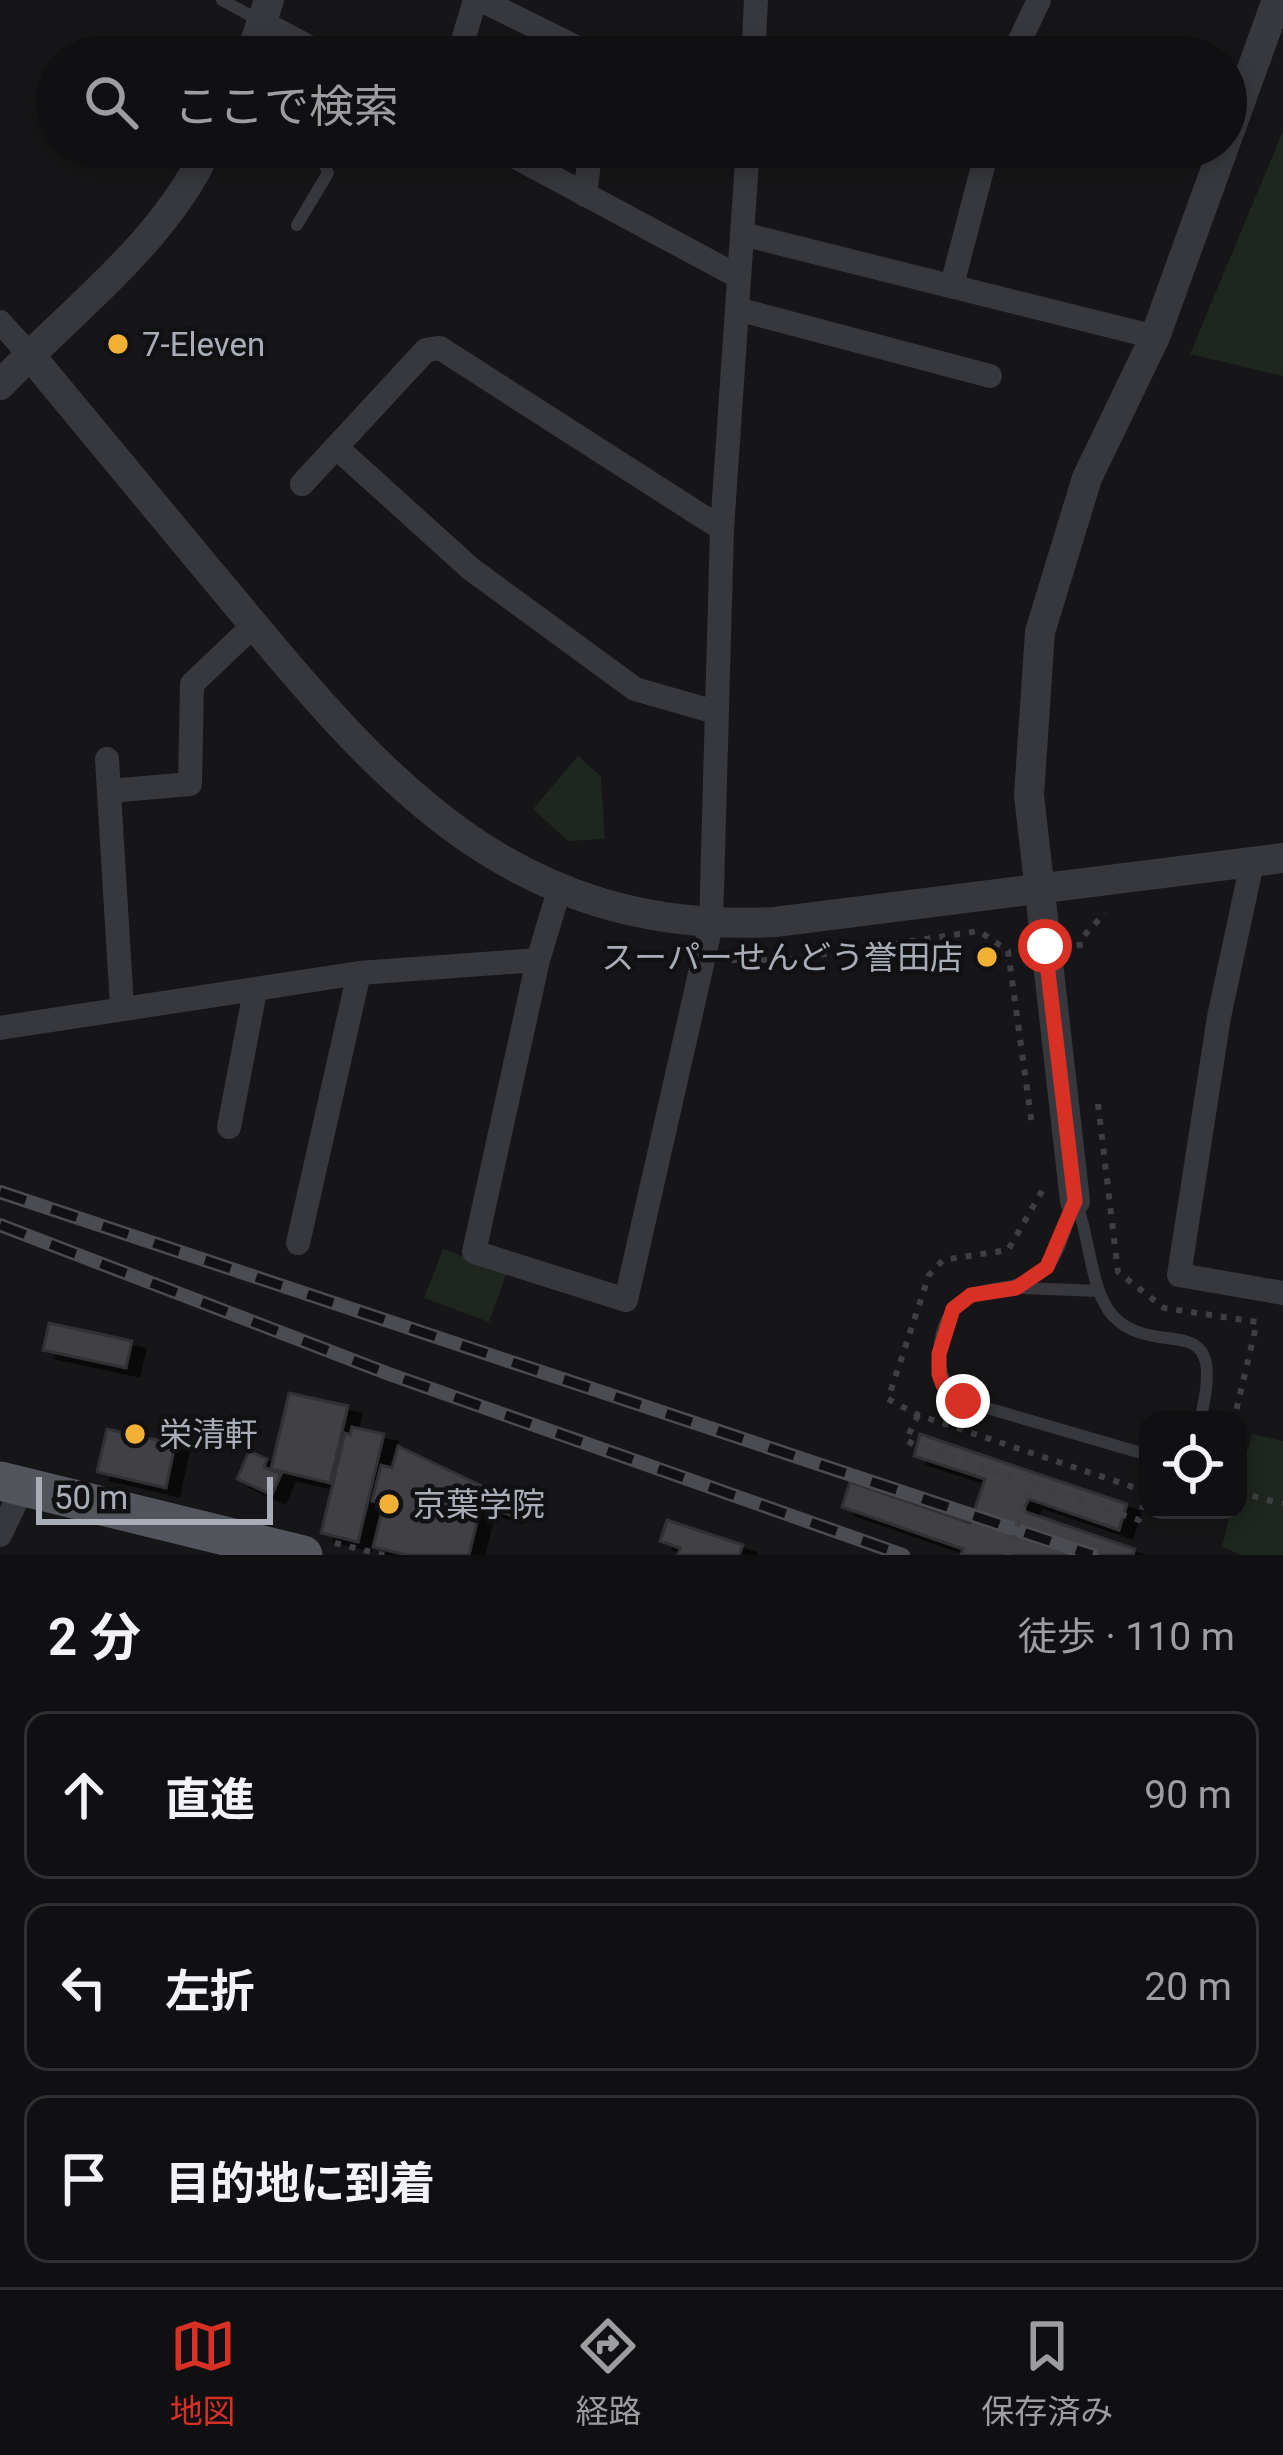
<!DOCTYPE html>
<html lang="ja">
<meta charset="utf-8">
<style>
body{margin:0;font-family:Roboto,"Noto Sans JP",sans-serif;background:#19191b;color:#f1f3f6}
.controls{position:absolute;right:36px;bottom:36px;display:grid;overflow:hidden;border-radius:24px;box-shadow:0 6px 18px #0003}
.controls button{width:108px;height:108px;display:grid;place-items:center;padding:0;border:0;border-bottom:3px solid #303032;background:#101012;color:#f1f3f6;font:60px sans-serif}
.scale{position:absolute;left:36px;bottom:30px;width:237px;box-sizing:border-box;padding-left:12px;border:6px solid #a8adb8;border-top:0;font-size:33px;line-height:42px;white-space:nowrap;color:#a8adb8;-webkit-text-stroke:9px #111113;paint-order:stroke}
.stop{position:absolute;width:36px;height:36px;margin:-27px;border:9px solid #d93025;border-radius:50%;background:#fff}
.stop.end{background:#d93025;border-color:#fff;box-shadow:0 3px 12px #0008}
.list{margin:0;padding:0;list-style:none}
h2{display:flex;justify-content:space-between;align-items:center;height:156px;margin:0;padding:0 48px;font-size:51px}
h2 small{font-size:39px;font-weight:400;color:#9c9d9f}
.list li{display:grid;grid-template-columns:78px 1fr auto;gap:36px;align-items:center;box-sizing:border-box;height:168px;margin:0 24px 24px;padding:0 24px;border:3px solid #303032;border-radius:24px}
.list b{display:block;font-size:45px;white-space:nowrap}
.list em{font-size:39px;font-style:normal;color:#9c9d9f}
.icon{flex:none;width:66px;height:66px;fill:none;stroke:currentColor;stroke-width:2;stroke-linecap:round;stroke-linejoin:round}
.map{position:relative;flex:none;width:1283px;height:1555px;overflow:hidden}
.search{position:absolute;background:#101012;box-shadow:0 6px 18px #0003;left:36px;right:36px;top:36px;height:132px;display:flex;align-items:center;gap:30px;box-sizing:border-box;padding:0 42px;border-radius:66px;color:#9c9d9f;font-size:45px}
.sheet{height:732px;background:#101012}
nav{display:flex;justify-content:space-around;align-items:center;box-sizing:border-box;height:168px;border-top:3px solid #303032;background:#101012;font-size:33px;color:#9c9d9f}
nav a{display:grid;justify-items:center;gap:6px}
nav .on{color:#d93025}
.map>svg:first-child{display:block}
</style>
<div class="map">
<svg width="1283" height="1555" viewBox="0 0 1283 1555">
<defs>
<filter id="shadow"><feDropShadow dx="13" dy="8" stdDeviation="0" flood-color="#0009"/></filter>
</defs>
<rect width="100%" height="100%" fill="#161618"/>
<path fill="#1e261f" d="M1283 131V376L1190 354Z
M578 756 601 776 605 839 568 841 533 809Z
M443 1249 507 1272 489 1322 424 1298Z
M1252 1434 1283 1441V1555H1242L1222 1547 1231 1510H1238V1485Z"/>
<path fill="#404145" stroke="#303034" stroke-width="3" filter="url(#shadow)" d="M49 1323 132 1341 126 1368 43 1350Z
M289 1393 348 1406 330 1483 271 1469Z
M352 1427 384 1434 358 1542 321 1533 345 1433 350 1435Z
M107 1429 175 1444 166 1488 97 1472Z
M920 1434 1127 1504 1119 1530 1029 1499 1023 1511 1135 1549 1133 1555H961L963 1549 842 1507 850 1482 970 1523 985 1479 914 1456Z
M398 1446 514 1501 510 1515 481 1505 469 1555H407L373 1547 384 1503 372 1501 381 1465 392 1468Z
M249 1451 267 1459 264 1467 281 1474 272 1495 237 1479Z
M667 1520 743 1545 739 1555H678L680 1548 660 1541Z"/>
<g fill="none" stroke-linecap="round" stroke-linejoin="round">
<path stroke="#3d3f44" stroke-width="6" stroke-dasharray="6 9" stroke-linecap="butt" d="M1080 948 1079 941 1105 913
M731 960H784L979 931 1008 951 1032 1125
M1098 1104 1118 1272 1164 1308 1257 1322 1234 1420
M1042 1191 1008 1250 943 1260 929 1275 888 1399 918 1415 1148 1492
M918 1415 906 1440 915 1445 1139 1520 1147 1493
M1238 1492 1283 1504
M335 1543 384 1555"/>
<path stroke="#37383d" stroke-width="12" d="M222 0 262 22
M276 147 322 158 328 173 297 225
M1075 1202C1066 1224 1061 1254 1044 1270 1020 1293 992 1283 966 1298 933 1318 929 1382 963 1401L1148 1455
M1076 1202C1090 1236 1090 1291 1113 1316 1158 1363 1230 1301 1200 1420
M1023 1288 1098 1291"/>
<path stroke="#37383d" stroke-width="24" d="M481 0 596 57
M262 22 328 57
M458 57 475 0
M753 57 756 0
M1012 57 1039 0
M497 147 739 277
M585 195 591 147
M742 234 1155 337
M952 285 988 147
M737 309 990 376
M0 322 29 354
M337 448 471 569 635 689 715 712
M302 484 426 350 440 348 722 529
M107 759 122 1007
M110 791 190 784 192 684 254 625
M1252 863 1219 1017 1179 1275 1283 1293
M538 960 474 1252 626 1300 711 925 722 529 748 147
M0 1028 359 973 538 960 560 887
M229 1127 255 991
M298 1243 359 973
M0 1535 23 1487"/>
<path stroke="#37383d" stroke-width="30" d="M250 57 269 0
M29 354C97 436 165 519 234 601 385 784 515 935 775 922L1283 858
M0 385C72 310 164 243 208 147
M1075 1201 1029 795 1040 632 1087 478 1155 337 1277 0"/>
<path stroke="#53555c" stroke-width="39" d="M0 1481 303 1555"/>
<g stroke="#4a4c52" stroke-width="14">
<path id="rail" d="M0 1192 1092 1555
M0 1225 389 1374 903 1555"/>
</g>
<use href="#rail" stroke="#111113" stroke-width="9" stroke-dasharray="27" stroke-linecap="butt"/>
<path stroke="#3d3f44" stroke-width="6" stroke-dasharray="6 9" stroke-linecap="butt" d="M1007 1555 1032 1483"/>
</g>
<g fill="none" stroke-linecap="round" stroke-linejoin="round">
<path stroke="#d93025" stroke-width="15" d="M963 1401 943 1385 939 1374V1354L953 1309 971 1295 1016 1288 1047 1267 1075 1201 1045 946"/>
</g>
<g fill="#f2b134" stroke="#111113" stroke-width="4.5">
<circle cx="118" cy="344" r="12"/>
<circle cx="987" cy="957" r="12"/>
<circle cx="135" cy="1434" r="12"/>
<circle cx="389" cy="1504" r="12"/>
</g>
<g text-anchor="middle" stroke-width="9" stroke-linejoin="round" paint-order="stroke">
<g font-size="33" fill="#a8adb8" stroke="#111113" text-anchor="start">
<text x="142" y="356">7-Eleven</text>
<text x="963" y="969" text-anchor="end">スーパーせんどう誉田店</text>
<text x="159" y="1446">栄清軒</text>
<text x="413" y="1516">京葉学院</text>
</g>
</g>
</svg>
<div class="controls">
<button><svg class="icon" aria-label="locate" viewBox="0 0 24 24"><circle cx="12" cy="12" r="6"/><path d="M12 2v4M12 18v4M2 12h4M18 12h4"/></svg></button>
</div>
<div class="scale">50 m</div>
<div class="stop" style="left:1045px;top:946px"></div>
<div class="stop end" style="left:963px;top:1401px"></div>
<div class="search"><svg class="icon" aria-label="search" viewBox="0 0 24 24"><circle cx="10" cy="10" r="6"/><path d="M15 15l6 6"/></svg>ここで検索</div>
</div>
<section class="sheet">
<h2>2 分<small>徒歩 · 110 m</small></h2>
<ul class="list">
<li><svg class="icon" aria-label="ahead" viewBox="0 0 24 24"><path d="M12 20V5M6 11l6-6 6 6"/></svg><div><b>直進</b></div><em>90 m</em></li>
<li><svg class="icon" aria-label="left" viewBox="0 0 24 24"><path d="M17 20v-9H6M10 6l-5 5 5 5"/></svg><div><b>左折</b></div><em>20 m</em></li>
<li><svg class="icon" aria-label="arrive" viewBox="0 0 24 24"><path d="M6 21V4h12l-3 4 3 4H6"/></svg><div><b>目的地に到着</b></div></li>
</ul>
</section>
<nav>
<a class="on"><svg class="icon" aria-label="map" viewBox="0 0 24 24"><path d="M3 6l6-2 6 2 6-2v14l-6 2-6-2-6 2zM9 4v14M15 6v14"/></svg>地図</a>
<a><svg class="icon" aria-label="directions" viewBox="0 0 24 24"><path d="M12 3l9 9-9 9-9-9zM9 14v-3h6M13 9l2 2-2 2"/></svg>経路</a>
<a><svg class="icon" aria-label="saved" viewBox="0 0 24 24"><path d="M7 4h10v16l-5-4-5 4z"/></svg>保存済み</a>
</nav>
